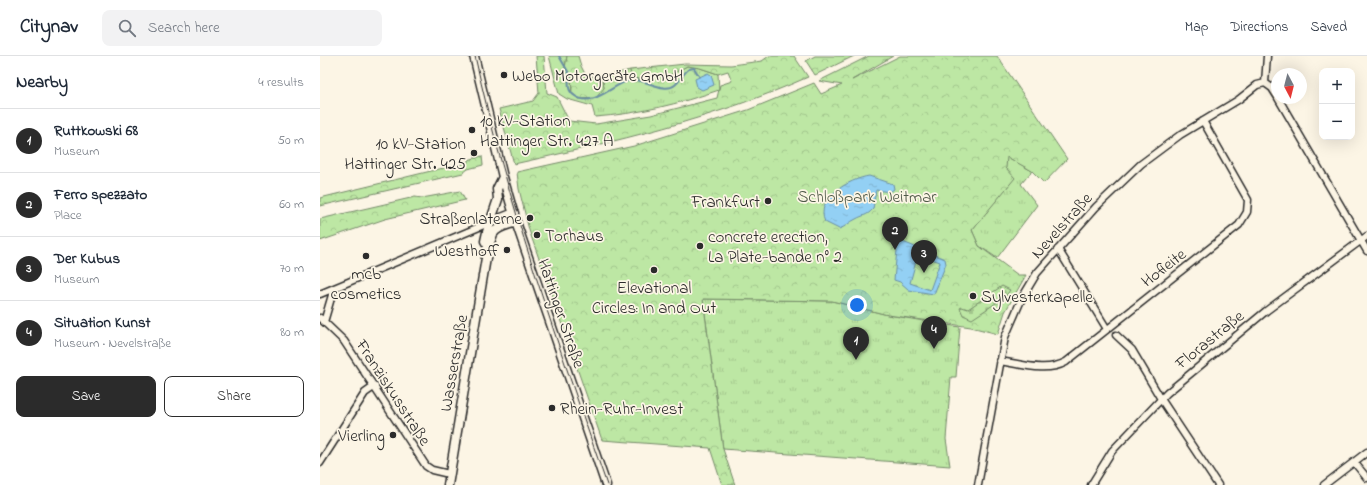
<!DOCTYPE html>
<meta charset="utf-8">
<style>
body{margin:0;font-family:"Indie Flower",sans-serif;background:#f2f2f3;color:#1f2937}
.controls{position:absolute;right:12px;top:12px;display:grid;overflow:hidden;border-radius:8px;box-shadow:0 4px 16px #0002}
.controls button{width:36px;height:36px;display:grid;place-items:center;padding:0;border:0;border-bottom:1px solid #e0e1e3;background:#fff;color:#1f2937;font:20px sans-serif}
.compass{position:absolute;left:951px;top:12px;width:36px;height:36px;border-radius:50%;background:#fff;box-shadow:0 4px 16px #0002;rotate:173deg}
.you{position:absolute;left:537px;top:249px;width:14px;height:14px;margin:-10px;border:3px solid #fff;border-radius:50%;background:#1a73e8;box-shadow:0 0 0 6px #1a73e833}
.badge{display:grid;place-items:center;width:26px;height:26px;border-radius:50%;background:#2b2b2b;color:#fff;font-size:13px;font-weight:700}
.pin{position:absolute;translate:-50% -33px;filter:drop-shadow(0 1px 2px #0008)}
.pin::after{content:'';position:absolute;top:21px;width:14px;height:12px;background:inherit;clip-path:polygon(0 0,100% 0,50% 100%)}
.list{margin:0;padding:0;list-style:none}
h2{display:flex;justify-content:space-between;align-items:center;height:52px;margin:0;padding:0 16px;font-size:17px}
h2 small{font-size:13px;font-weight:400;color:#747a83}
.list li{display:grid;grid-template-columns:26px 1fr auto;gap:12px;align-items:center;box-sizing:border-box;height:64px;padding:0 16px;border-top:1px solid #e0e1e3}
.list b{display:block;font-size:15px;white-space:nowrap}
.list p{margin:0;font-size:13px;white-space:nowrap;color:#747a83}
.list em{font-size:13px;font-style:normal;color:#747a83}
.actions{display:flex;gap:8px;padding:12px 16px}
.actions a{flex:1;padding:9px 0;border:1px solid #2b2b2b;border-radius:8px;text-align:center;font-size:14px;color:#2b2b2b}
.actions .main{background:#2b2b2b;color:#fff}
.icon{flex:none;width:22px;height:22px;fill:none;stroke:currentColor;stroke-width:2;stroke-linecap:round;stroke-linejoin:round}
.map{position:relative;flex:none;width:1047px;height:429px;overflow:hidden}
header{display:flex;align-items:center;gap:24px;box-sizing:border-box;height:56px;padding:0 20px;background:#fff;border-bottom:1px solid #e0e1e3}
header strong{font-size:19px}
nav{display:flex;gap:22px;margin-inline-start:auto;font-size:14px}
.search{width:280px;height:36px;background:#f2f2f3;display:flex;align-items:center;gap:10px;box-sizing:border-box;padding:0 14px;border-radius:8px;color:#747a83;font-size:15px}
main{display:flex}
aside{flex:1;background:#fff}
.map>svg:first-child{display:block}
</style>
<header>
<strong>Citynav</strong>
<div class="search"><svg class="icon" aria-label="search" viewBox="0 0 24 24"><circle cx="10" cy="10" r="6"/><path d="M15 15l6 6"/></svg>Search here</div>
<nav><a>Map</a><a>Directions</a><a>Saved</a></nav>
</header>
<main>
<aside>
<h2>Nearby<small>4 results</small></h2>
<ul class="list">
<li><span class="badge">1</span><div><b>Ruttkowski 68</b><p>Museum</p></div><em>50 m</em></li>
<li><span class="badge">2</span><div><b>Ferro spezzato</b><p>Place</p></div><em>60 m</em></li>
<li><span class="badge">3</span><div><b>Der Kubus</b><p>Museum</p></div><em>70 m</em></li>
<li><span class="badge">4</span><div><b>Situation Kunst</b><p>Museum · Nevelstraße</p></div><em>80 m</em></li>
</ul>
<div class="actions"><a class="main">Save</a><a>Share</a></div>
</aside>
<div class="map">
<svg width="1047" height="429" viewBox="0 0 1047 429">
<defs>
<pattern id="grass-tufts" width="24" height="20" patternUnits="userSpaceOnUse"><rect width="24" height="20" fill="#bde7a4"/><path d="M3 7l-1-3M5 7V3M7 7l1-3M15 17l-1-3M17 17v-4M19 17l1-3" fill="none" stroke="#a3c68d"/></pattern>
<pattern id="forest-crowns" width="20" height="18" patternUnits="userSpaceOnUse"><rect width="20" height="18" fill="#bde7a4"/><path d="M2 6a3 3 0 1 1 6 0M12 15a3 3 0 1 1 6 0" fill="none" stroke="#a3c68d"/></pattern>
<pattern id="cemetery-stones" width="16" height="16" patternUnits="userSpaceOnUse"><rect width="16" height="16" fill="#bde7a4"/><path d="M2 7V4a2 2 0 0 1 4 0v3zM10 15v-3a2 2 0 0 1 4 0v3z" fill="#a3c68d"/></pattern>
<pattern id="water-ripples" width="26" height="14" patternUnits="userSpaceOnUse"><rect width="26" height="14" fill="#93d0f4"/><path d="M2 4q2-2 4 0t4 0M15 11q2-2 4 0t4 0" fill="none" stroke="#7fb3d1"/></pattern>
</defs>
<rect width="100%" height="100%" fill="#fcf5e5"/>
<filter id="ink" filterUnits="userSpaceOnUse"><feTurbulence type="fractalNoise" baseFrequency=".025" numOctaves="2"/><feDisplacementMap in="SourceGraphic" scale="8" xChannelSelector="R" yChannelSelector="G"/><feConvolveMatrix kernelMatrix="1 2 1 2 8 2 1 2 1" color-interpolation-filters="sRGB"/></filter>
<g filter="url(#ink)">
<path fill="url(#grass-tufts)" stroke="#748968" d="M229 0H247L245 12 251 20 252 37 284 32 282 21 310 14 312 22 320 23 326 19 348 20 367 10 380 12 398 18 399 34C359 48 317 58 275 61L272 50 247 43 239 38Z
M687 100 712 115 701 128 717 149 677 202 659 190 652 174 694 122 685 112Z
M383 243 512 245 568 259 640 271 636 321H631L626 383 630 410 403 393Z"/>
<path fill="url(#forest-crowns)" stroke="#748968" d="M216 0H224L227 37 237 41 249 65 276 68 331 59 397 42 400 29 412 25 408 15 398 18 380 12 367 10 348 20 326 19 320 23 311 22 310 14 365 8 411 9 442 5 449 0H474L488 21C394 63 294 86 194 108L179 53 213 45 219 37Z
M247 0H258L261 10 266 20 282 21 284 32 276 42 259 43 252 37 251 20 245 12Z
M495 0H534L495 19 486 5Z
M549 0H573L532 24 580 0H677L747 103 724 127 712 115 687 101 686 112 695 122 652 174 659 190 698 219H706L685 256 678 278 651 271 568 259 512 245 383 243 403 393 415 429H402L390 392 282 384 209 174 199 133 197 116 314 90 428 54 494 27 501 38 522 29 499 25Z
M162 100 163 109 148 113 143 117 0 150V142L148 106V104Z
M140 135 145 144 65 163 0 185V163L95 141 102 142Z"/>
<path fill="url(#cemetery-stones)" stroke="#748968" d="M682 230 690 234 685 241 652 263 643 259 640 252 642 251 648 253Z"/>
<path fill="url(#water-ripples)" stroke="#698ea4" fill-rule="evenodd" d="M388 17 391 19 394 29 382 34 377 31 375 23Z
M549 120 573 128 574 133 570 136 556 134 553 153C547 160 543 159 536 163 529 166 526 171 519 173L505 166C494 142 530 123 549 120Z
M578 184 625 203 626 208 614 238 589 234 580 226 574 224ZM598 198 620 206 610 234 590 227Z"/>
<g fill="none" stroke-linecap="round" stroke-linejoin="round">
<path stroke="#698ea4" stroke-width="2" d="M239 0 250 19C248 27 247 35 255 40 274 53 293 27 311 24 324 22 344 38 355 29 361 24 363 17 369 13L374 12 379 20"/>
<g stroke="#2b2b2b" stroke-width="9">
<path id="street" d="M945 27 947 0
M945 27 952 32 957 40
M958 42 1047 195
M738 193 787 273
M0 238 171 166
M0 262 24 285 106 410 112 414 129 418
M4 266 14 232
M796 279 812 294 841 343 898 429
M680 305C701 308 726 317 746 306L919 169 927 156 928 144 883 65
M1034 406 1047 422
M0 407 45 337 55 330
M658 429 685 281 702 242 717 217 776 151 821 108 860 79 918 44 937 29 945 27
M771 429 792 395 847 337 946 255 1047 180
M1004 429 1047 396"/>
</g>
<g stroke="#2b2b2b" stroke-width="11">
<path id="secondary" d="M154 0 183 121 196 166 286 429
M171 166 194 157
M168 190 165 185 167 176 178 143 177 133 183 121
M128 429 168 190C171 186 171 183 173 178 177 170 189 169 196 166"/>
</g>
<use href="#street" stroke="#fcf5e5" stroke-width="6"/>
<use href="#secondary" stroke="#fcf5e5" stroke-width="8"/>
<path stroke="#2b2b2b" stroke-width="1" d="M155 0C187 147 238 287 287 429"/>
</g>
</g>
<g fill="#2b2b2b" stroke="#fcf5e5" stroke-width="1.5">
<circle cx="184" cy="19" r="4"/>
<circle cx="152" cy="74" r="4"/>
<circle cx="154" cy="97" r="4"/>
<circle cx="448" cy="145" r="4"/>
<circle cx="210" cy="162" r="4"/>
<circle cx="217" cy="179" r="4"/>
<circle cx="380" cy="190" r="4"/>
<circle cx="187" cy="194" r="4"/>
<circle cx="46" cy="200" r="4"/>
<circle cx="334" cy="214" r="4"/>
<circle cx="653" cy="240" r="4"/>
<circle cx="232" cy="352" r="4"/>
<circle cx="73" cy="379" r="4"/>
</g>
<g text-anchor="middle" stroke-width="3.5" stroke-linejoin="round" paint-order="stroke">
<g font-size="17" fill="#2b2b2b" stroke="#fcf5e5" text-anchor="start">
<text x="192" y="25">Webo Motorgeräte GmbH</text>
<text x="160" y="70">10 kV-Station<tspan x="160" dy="20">Hattinger Str. 427 A</tspan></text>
<text x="146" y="93" text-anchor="end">10 kV-Station<tspan x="146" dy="20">Hattinger Str. 425</tspan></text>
<text x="440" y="151" text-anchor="end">Frankfurt</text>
<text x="202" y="168" text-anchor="end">Straßenlaterne</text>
<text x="225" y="185">Torhaus</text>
<text x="388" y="186">concrete erection,<tspan x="388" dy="20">La Plate-bande n° 2</tspan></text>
<text x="179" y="200" text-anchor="end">Westhoff</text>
<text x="46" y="223" text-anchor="middle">mcb<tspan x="46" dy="20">cosmetics</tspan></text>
<text x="334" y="237" text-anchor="middle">Elevational<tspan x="334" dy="20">Circles: In and Out</tspan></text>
<text x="661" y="246">Sylvesterkapelle</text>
<text x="240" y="358">Rhein-Ruhr-Invest</text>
<text x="65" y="385" text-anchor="end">Vierling</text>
</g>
<g font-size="17" fill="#505a49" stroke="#fcf5e5">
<text x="547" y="146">Schloßpark Weitmar</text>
</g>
<g font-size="17" fill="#2b2b2b" stroke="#fcf5e5">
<text transform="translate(741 169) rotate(-48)" y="6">Nevelstraße</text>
<text transform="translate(843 211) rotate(-38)" y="6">Hofleite</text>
<text transform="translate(242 257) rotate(71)" y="6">Hattinger Straße</text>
<text transform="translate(889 283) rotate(-39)" y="6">Florastraße</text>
<text transform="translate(133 307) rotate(-80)" y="6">Wasserstraße</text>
<text transform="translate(74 336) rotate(57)" y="6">Franziskusstraße</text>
</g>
</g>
</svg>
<div class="controls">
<button>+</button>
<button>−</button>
</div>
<svg class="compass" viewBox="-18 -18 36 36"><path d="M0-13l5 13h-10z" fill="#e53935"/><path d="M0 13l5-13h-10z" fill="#747a83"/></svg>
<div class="you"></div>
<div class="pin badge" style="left:536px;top:304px">1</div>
<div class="pin badge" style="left:575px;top:194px">2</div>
<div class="pin badge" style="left:604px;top:217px">3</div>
<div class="pin badge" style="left:614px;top:293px">4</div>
</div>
</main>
